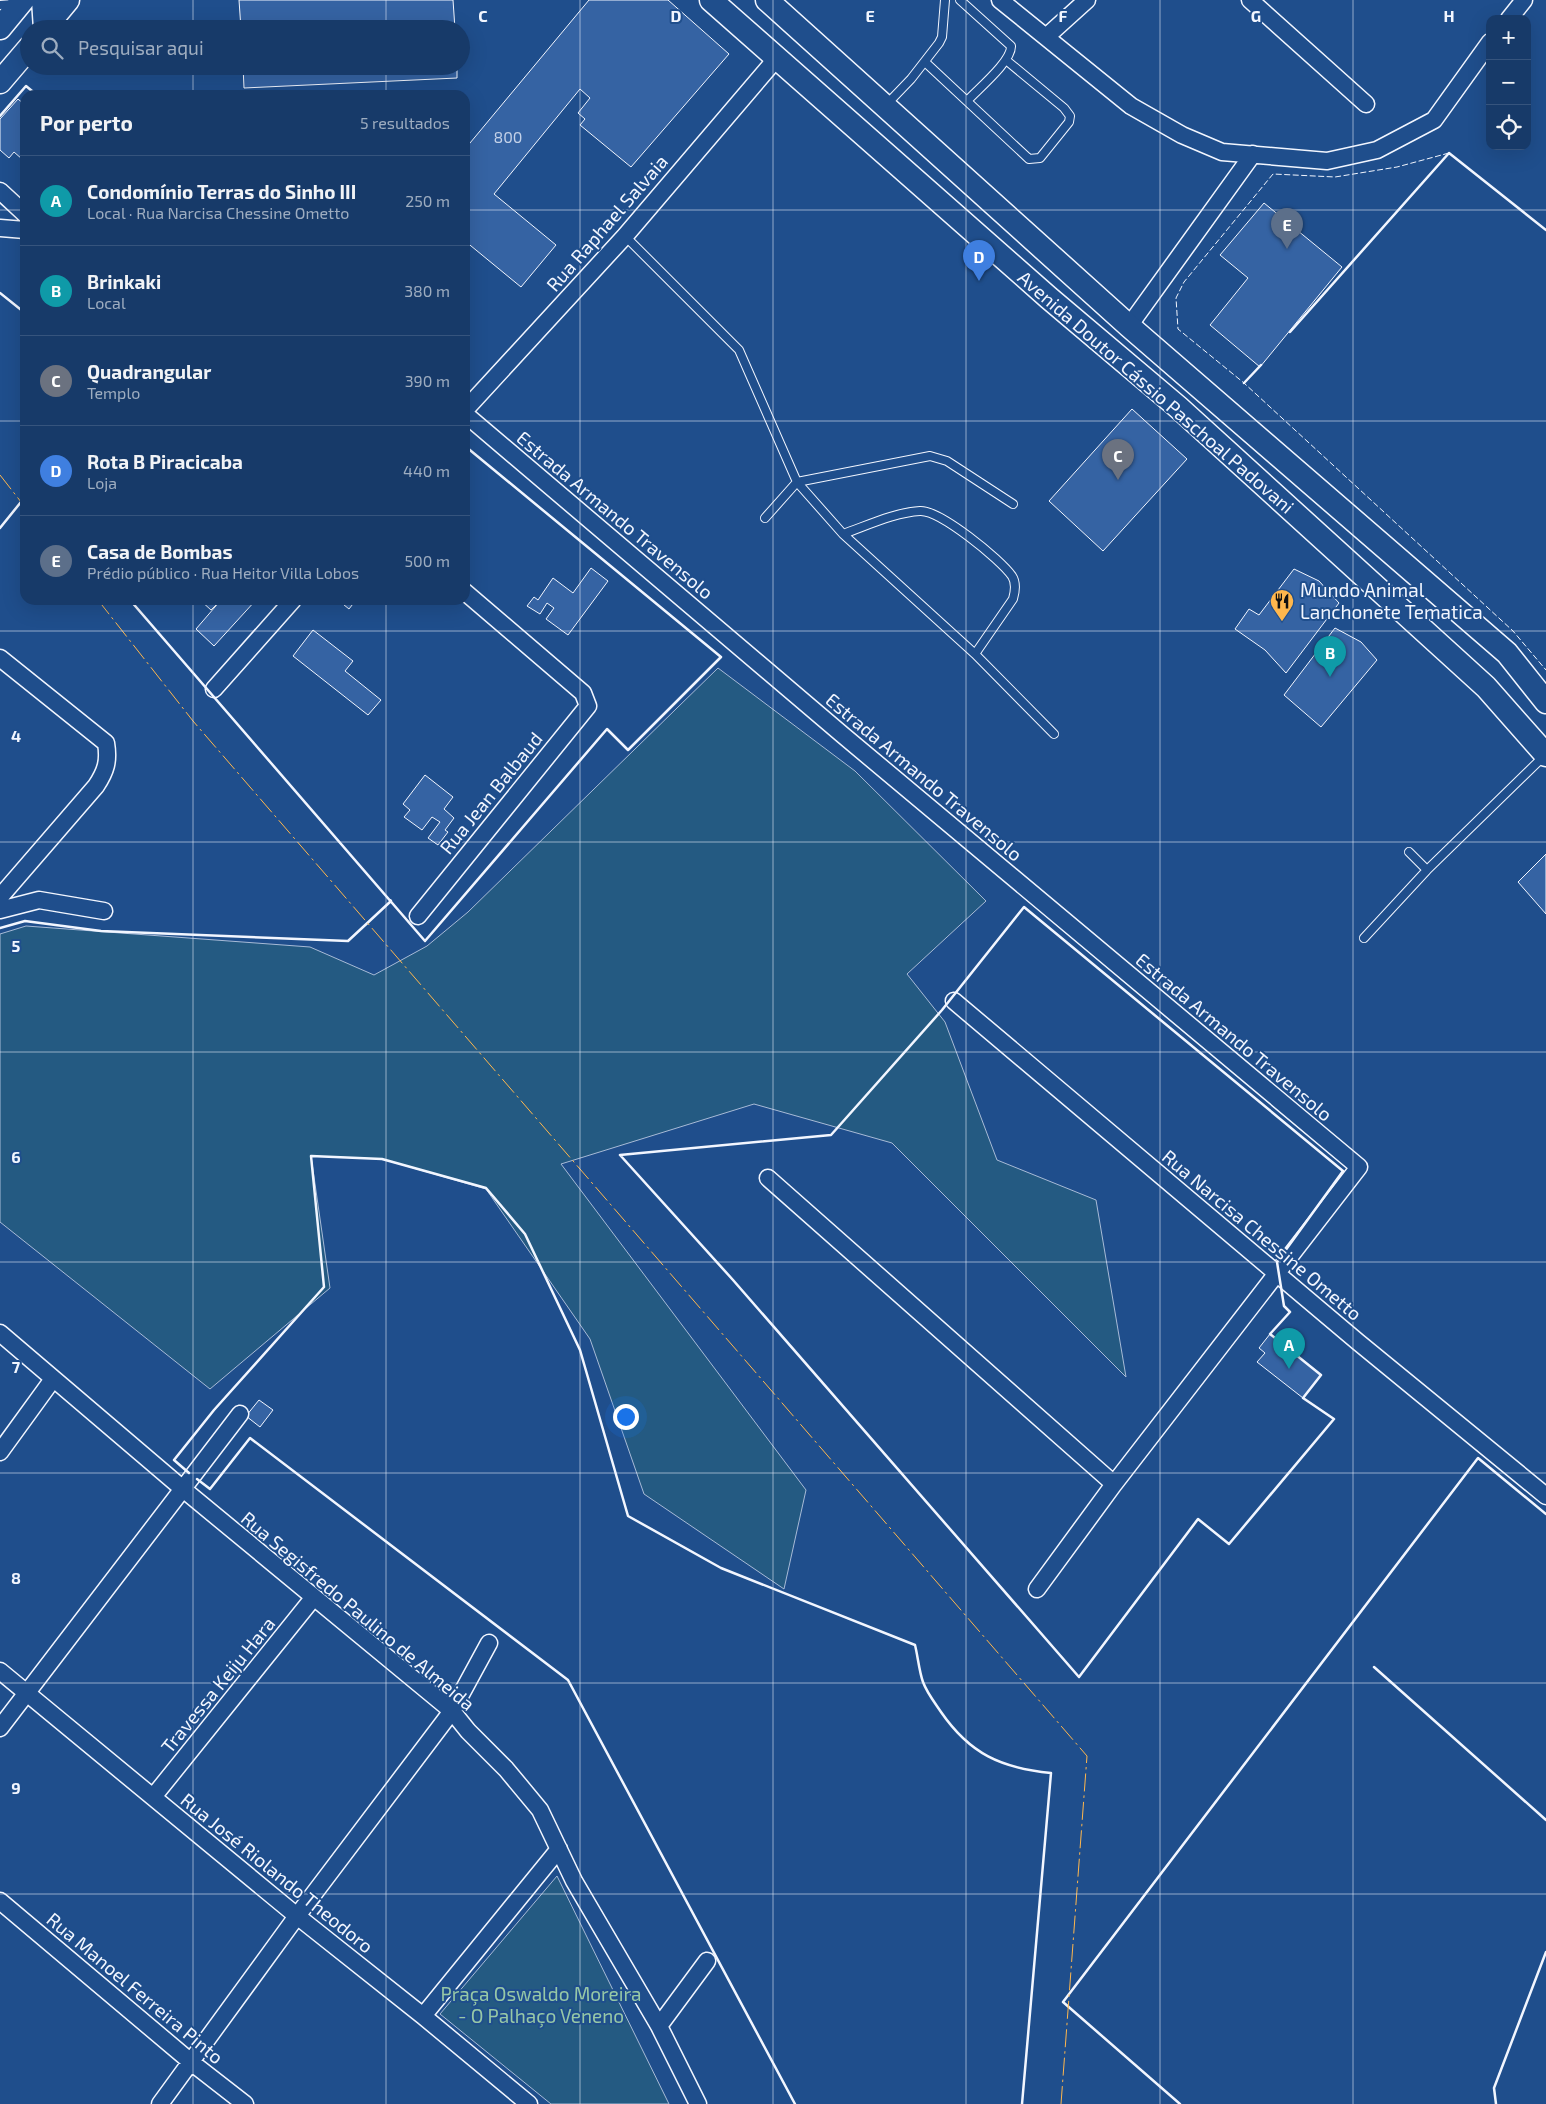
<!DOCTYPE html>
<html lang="pt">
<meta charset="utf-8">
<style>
body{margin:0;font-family:"Exo 2",sans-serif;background:#244571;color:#f1f3f6}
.controls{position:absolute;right:15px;top:15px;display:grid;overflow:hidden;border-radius:10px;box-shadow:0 5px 20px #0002}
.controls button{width:45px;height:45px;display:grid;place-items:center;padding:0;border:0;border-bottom:1px solid #36547d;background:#173a69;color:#f1f3f6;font:25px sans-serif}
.you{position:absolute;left:625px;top:1416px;width:18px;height:18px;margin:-12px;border:4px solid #fff;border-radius:50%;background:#1a73e8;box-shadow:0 0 0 8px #1a73e833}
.badge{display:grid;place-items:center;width:32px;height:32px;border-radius:50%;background:#e797bd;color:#fff;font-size:16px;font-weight:700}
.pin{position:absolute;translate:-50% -41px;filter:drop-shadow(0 1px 2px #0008)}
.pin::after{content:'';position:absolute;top:26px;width:18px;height:15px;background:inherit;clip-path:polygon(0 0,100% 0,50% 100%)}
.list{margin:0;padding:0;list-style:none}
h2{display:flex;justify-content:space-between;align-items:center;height:65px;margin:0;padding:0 20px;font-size:21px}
h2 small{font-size:16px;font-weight:400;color:#9eadc0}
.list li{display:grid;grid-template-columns:32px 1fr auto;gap:15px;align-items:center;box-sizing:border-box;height:90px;padding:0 20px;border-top:1px solid #36547d}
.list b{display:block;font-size:19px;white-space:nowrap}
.list p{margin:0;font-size:16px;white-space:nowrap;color:#9eadc0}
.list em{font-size:16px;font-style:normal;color:#9eadc0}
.icon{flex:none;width:28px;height:28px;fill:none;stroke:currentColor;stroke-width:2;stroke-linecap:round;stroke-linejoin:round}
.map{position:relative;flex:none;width:1546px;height:2104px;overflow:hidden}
.search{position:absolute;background:#173a69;box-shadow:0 5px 20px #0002;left:20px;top:20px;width:450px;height:55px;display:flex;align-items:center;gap:12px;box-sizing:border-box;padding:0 18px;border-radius:28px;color:#9eadc0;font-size:19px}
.panel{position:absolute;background:#173a69;box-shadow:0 5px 20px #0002;left:20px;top:90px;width:450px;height:515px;border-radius:15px}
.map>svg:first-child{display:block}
</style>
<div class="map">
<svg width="1546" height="2104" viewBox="0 0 1546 2104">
<rect width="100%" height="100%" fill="#1f4e8c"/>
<path fill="#245a82" stroke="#a8bbd7" d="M718 668 855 771 986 901 907 974 945 1022 997 1160 1096 1200 1126 1377 892 1143 754 1104 561 1164 806 1490 784 1589 644 1494 590 1339 486 1189 382 1159 311 1156 330 1288 210 1389 0 1222V934L26 926 310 947 374 975 427 946 468 912Z
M557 1876 669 2104H551L440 2014Z"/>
<path fill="#3563a3" stroke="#f2f6ff" d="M239 0H453L455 29H241Z
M589 0H668L729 54 631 167 580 125 585 119 578 113 590 98 580 89 494 194 556 245 521 287 465 241V149Z
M243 66H457V78L244 88Z
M18 99 25 105V156L22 159 14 152 9 158 0 150V119Z
M1264 203 1342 267 1260 367 1210 325 1248 278 1220 255Z
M1132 409 1187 459 1103 551 1049 501Z
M591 568 608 581 568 635 546 619 554 608 547 603 540 614 527 606 534 597 538 600 553 578 573 593Z
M1294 569 1319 581 1339 603 1286 673 1265 650 1235 629 1249 609 1259 615Z
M200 600H221L211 610Z
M221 600H256L214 646 196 629Z
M338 600H356L349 609Z
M1335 628 1361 642 1377 660 1321 727 1284 695Z
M313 630 353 661 345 671 381 700 368 715 293 656Z
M425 775 453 797 444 809 454 818 445 830 448 832 438 845 428 838 440 822 432 817 422 830 404 817 410 810 403 804Z
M1546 854V914L1518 882Z
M1270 1334 1321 1375 1303 1398 1257 1362 1265 1353 1259 1348Z
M259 1400 273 1410 260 1427 246 1416Z"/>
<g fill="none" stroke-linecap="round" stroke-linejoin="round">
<g stroke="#f2f6ff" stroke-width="10">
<path id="lane" d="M960 0 1011 46C1012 61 978 89 967 101
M0 5 13 4
M925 62 1029 159 1040 158 1069 122 1070 116 1064 108 1006 60
M886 105 911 79 939 43 942 37 945 0
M625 236 739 350 797 482 843 534C866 526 896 512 920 511 940 510 1000 559 1012 576 1016 582 1015 592 1013 599L975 654
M765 518 797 482 930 456 947 461 1013 504
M843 534 975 654 1054 734
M1409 852 1427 870
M1364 938 1427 870 1544 756"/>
</g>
<g stroke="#f2f6ff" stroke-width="19">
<path id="street" d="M1000 0 1131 106 1182 135 1222 152 1327 161 1377 150 1434 120 1490 42
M1250 0 1366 104
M1509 19 1524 0
M1046 37 1087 0
M0 191 25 214
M0 228 25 230
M1129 326 1253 154
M465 410 625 236 776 59
M465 414 844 736 1359 1167 1114 1484 1037 1589
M0 658 106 743C109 761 106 771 96 786L0 897
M214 689 293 600
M0 910 39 900 104 911
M418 916 588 706 583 693 465 592
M954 1001 1358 1342 1546 1496
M768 1178 1114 1484
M0 1333 183 1489 452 1711 468 1731 506 1769 540 1810 574 1881 659 2026 698 2104
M0 1452 53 1379
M0 1671 297 1916 423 2016 529 2104
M0 1728 240 1414
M153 1797 314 1597
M0 1901 191 2062 245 2104
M423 2016 559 1849
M659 2026 707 1961
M160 2104 297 1916 452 1711 489 1643"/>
</g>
<g stroke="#f2f6ff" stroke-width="25">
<path id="secondary" d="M43 0 45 29
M711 0 1049 298 1178 407 1486 687 1546 755
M767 0 1129 326 1507 653 1546 702
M0 28 23 0
M44 29 68 0
M0 82 29 48"/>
</g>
<use href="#lane" stroke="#1f4e8c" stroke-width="8"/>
<use href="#street" stroke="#1f4e8c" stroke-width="16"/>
<use href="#secondary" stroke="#1f4e8c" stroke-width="22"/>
<path stroke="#f2f6ff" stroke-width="1" stroke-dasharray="6 2.5" stroke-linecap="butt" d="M1291 331 1449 153 1397 167 1335 177 1273 174 1184 282 1176 298 1178 329 1244 383 1513 631 1546 670
M1244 383 1261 365"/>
<path stroke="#f2f6ff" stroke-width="2.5" d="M0 116 26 86 37 95
M0 293 25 313
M1290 332 1449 153 1546 230
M1244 383 1261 365
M0 528 25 497
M130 600 425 941 607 729 628 750 721 657 465 446
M1024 907 1343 1171 1277 1262 1284 1306 1290 1312 1270 1334 1321 1375 1303 1398 1334 1419 1229 1544 1198 1519 1079 1677 733 1280 620 1155 831 1135 942 1010Z
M0 928 25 921 101 931 348 941 391 901 390 900
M189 1473 174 1460 214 1410 324 1287 311 1156 382 1159 486 1188 525 1234 580 1350 628 1516 721 1568 915 1645C918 1657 919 1671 923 1682 927 1693 935 1703 941 1712 970 1754 1001 1768 1051 1773L1022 2104
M197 1479 210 1489 250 1438 568 1680 795 2104
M1374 1667 1546 1820
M1180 2104 1063 2002 1478 1458 1546 1514
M1496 2104 1494 2088 1546 1952"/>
<path stroke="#ffb74d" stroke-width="1" stroke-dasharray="18 4 2.5 4" stroke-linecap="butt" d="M0 475 25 507
M98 600 193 721 1087 1756 1061 2104"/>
</g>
<path fill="none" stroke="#f2f6ff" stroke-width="1" stroke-opacity="0.55" d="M193 0V29M386 0V29M580 0V2104M773 0V2104M966 0V2104M1160 0V2104M1353 0V2104M193 66V95M386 66V95M0 210H25M465 210H1546M0 421H25M465 421H1546M193 600V2104M386 600V2104M0 631H1546M0 842H1546M0 1052H1546M0 1262H1546M0 1473H1546M0 1683H1546M0 1894H1546"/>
<defs>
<g id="restaurant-pin" transform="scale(1.25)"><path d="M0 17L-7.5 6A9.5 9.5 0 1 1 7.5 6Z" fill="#ffb74d" stroke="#1f4e8c"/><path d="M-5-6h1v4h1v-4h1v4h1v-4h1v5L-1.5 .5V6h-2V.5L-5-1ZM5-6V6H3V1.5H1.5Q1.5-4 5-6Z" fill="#111"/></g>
</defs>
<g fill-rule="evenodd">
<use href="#restaurant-pin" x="1282" y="601"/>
</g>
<g text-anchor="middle" stroke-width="4" stroke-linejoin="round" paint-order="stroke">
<g font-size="16" fill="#c3d1e8">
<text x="508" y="143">800</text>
</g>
<g font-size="19" fill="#f2f6ff" stroke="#1f4e8c">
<text transform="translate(607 223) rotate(-49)" y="7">Rua Raphael Salvaia</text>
<text transform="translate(1156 392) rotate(41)" y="7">Avenida Doutor Cássio Paschoal Padovani</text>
<text transform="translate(615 515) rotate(40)" y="7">Estrada Armando Travensolo</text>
<text transform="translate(924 777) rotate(40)" y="7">Estrada Armando Travensolo</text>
<text transform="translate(491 793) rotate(-51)" y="7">Rua Jean Balbaud</text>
<text transform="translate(1234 1037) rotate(40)" y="7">Estrada Armando Travensolo</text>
<text transform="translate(1262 1235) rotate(40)" y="7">Rua Narcisa Chessine Ometto</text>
<text transform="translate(358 1611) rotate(40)" y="7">Rua Segisfredo Paulino de Almeida</text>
<text transform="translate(218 1685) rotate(-51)" y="7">Travessa Keiju Hara</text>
<text transform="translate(277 1873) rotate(39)" y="7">Rua José Riolando Theodoro</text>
<text transform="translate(135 1988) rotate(40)" y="7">Rua Manoel Ferreira Pinto</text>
</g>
<g font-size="19" fill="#f2f6ff" stroke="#1f4e8c" text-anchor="start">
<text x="1300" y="597">Mundo Animal<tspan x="1300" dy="22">Lanchonete Tematica</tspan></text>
</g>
<g font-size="19" fill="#97c8a6" stroke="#1f4e8c">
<text x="541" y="2001">Praça Oswaldo Moreira<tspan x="541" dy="22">- O Palhaço Veneno</tspan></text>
</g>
</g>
<g font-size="16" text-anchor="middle" font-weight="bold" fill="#f2f6ff" stroke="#1f4e8c" stroke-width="4" stroke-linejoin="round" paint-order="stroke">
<text x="483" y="22">C</text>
<text x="676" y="22">D</text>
<text x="870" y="22">E</text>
<text x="1063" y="22">F</text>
<text x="1256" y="22">G</text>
<text x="1449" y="22">H</text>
<text x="16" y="742">4</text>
<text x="16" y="952">5</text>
<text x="16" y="1163">6</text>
<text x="16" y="1373">7</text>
<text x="16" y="1584">8</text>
<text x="16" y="1794">9</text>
</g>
</svg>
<div class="controls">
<button>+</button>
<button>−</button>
<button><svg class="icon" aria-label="locate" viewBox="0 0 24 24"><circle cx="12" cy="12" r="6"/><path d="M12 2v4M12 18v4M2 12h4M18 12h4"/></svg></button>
</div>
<div class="you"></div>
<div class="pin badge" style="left:1289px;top:1369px;background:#0f9aa8">A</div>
<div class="pin badge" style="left:1330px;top:677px;background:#0f9aa8">B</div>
<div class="pin badge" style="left:1118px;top:480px;background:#6b7280">C</div>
<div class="pin badge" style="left:979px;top:281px;background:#3f7fe0">D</div>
<div class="pin badge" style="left:1287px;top:249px;background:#5c6f8a">E</div>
<div class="search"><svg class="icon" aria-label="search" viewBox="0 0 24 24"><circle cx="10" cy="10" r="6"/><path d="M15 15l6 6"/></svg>Pesquisar aqui</div>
<section class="panel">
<h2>Por perto<small>5 resultados</small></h2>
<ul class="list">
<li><span class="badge" style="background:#0f9aa8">A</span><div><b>Condomínio Terras do Sinho III</b><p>Local · Rua Narcisa Chessine Ometto</p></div><em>250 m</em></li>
<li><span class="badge" style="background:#0f9aa8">B</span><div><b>Brinkaki</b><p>Local</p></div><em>380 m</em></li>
<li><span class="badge" style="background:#6b7280">C</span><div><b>Quadrangular</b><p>Templo</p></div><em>390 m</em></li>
<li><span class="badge" style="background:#3f7fe0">D</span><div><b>Rota B Piracicaba</b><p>Loja</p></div><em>440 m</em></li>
<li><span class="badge" style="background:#5c6f8a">E</span><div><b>Casa de Bombas</b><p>Prédio público · Rua Heitor Villa Lobos</p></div><em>500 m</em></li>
</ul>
</section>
</div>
